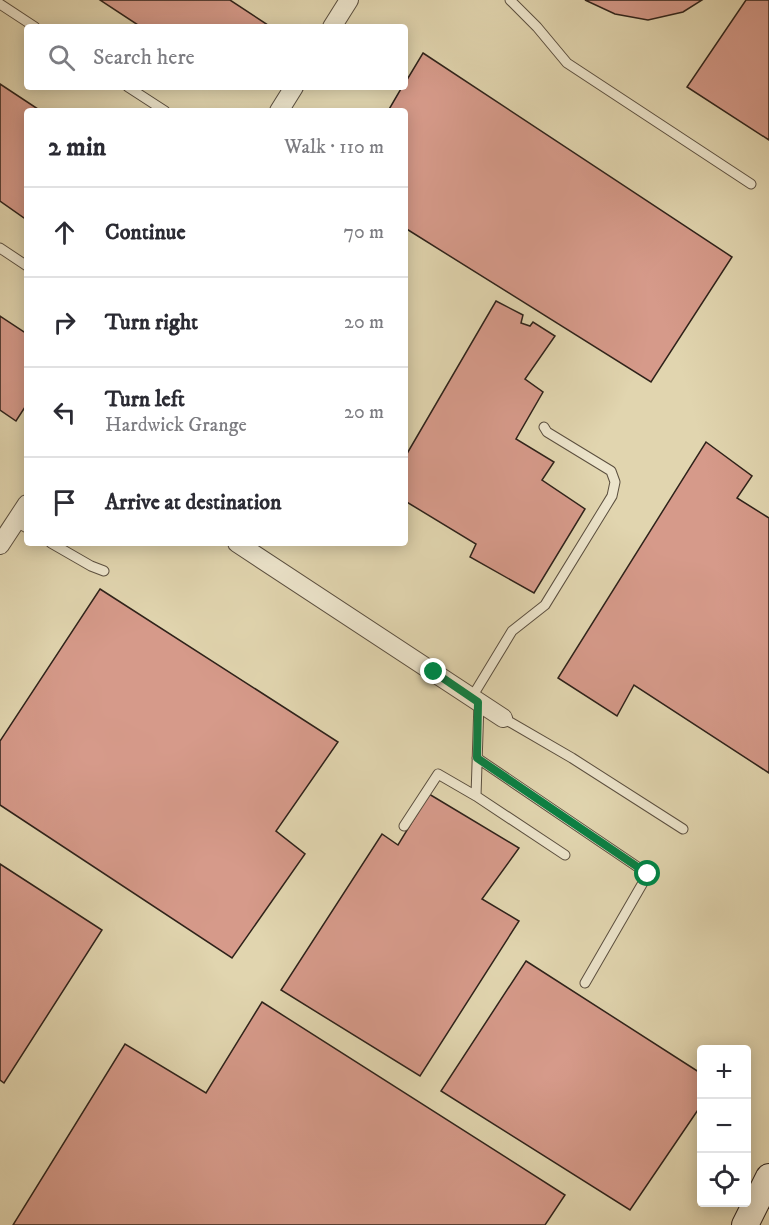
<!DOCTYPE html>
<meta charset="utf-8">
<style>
body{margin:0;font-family:"IM FELL DW Pica",serif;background:#f2f2f3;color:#2b2b33}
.controls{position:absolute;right:18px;bottom:18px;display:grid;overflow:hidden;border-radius:6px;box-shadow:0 3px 15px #0003}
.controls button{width:54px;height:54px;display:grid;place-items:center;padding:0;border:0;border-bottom:2px solid #e1e1e2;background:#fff;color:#2b2b33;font:30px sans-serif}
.stop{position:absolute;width:18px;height:18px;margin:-14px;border:4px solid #0b8043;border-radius:50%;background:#fff}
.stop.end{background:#0b8043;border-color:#fff;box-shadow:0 2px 6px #0008}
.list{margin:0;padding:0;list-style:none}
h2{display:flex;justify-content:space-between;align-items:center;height:78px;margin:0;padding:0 24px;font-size:26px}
h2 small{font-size:20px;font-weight:400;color:#7c7c81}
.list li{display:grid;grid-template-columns:39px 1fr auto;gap:18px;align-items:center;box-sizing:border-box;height:90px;padding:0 24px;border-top:2px solid #e1e1e2}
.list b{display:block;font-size:22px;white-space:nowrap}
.list p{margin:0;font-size:20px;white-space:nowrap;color:#7c7c81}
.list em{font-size:20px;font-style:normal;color:#7c7c81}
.icon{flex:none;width:33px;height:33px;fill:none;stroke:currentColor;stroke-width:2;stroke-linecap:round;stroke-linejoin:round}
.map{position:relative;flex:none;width:769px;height:1225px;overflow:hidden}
.search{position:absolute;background:#fff;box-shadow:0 3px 15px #0003;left:24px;top:24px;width:384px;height:66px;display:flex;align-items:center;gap:15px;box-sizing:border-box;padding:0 21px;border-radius:6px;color:#7c7c81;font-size:22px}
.panel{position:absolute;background:#fff;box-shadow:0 3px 15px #0003;left:24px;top:108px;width:384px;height:438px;border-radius:6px}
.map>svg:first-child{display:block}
</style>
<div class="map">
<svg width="769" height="1225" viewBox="0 0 769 1225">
<rect width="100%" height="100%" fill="#e1d5af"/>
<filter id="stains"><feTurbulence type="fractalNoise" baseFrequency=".00333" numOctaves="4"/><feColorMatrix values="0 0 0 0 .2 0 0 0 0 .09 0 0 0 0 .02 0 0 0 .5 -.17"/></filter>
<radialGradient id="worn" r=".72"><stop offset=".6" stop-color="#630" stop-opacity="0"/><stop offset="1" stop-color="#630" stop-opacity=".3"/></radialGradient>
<path fill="#d69a8a" stroke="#2e221a" stroke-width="1.5" d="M100 0H230L271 27H141Z
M585 0H702L683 12 648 20 615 14Z
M746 0H769V140L687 87Z
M423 53 732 257 651 382 405 228V111H388L402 87H405V83Z
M0 84 41 111H27V220L0 201Z
M496 301 523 315 521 323 530 326 533 322 555 336 525 379 543 392 516 439 554 462 542 480 585 509 534 593 470 557 476 544 405 501V457Z
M0 316 27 334V404L16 421 0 410Z
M706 442 752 476 737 498 769 518V773L634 685 617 716 558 678Z
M100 589 338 742 276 831 305 854 232 958 0 805V741Z
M429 794 519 848 482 899 519 921 420 1076 281 990 382 834 398 845Z
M0 864 102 930 4 1083 0 1080Z
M526 961 702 1074V1104L630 1210 441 1091Z
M262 1002 565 1195 545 1225H13L125 1044 206 1093Z"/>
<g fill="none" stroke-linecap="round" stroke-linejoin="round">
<g stroke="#5b4f3f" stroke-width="11">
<path id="lane" d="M510 0 537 27 567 63 751 184
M0 4 35 27
M128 87 165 111
M0 248 27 266
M16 522 27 528
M51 543 91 566 104 571
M472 697 512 631 545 605 612 496 615 482 611 471 547 432 544 427
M503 718 572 758 683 829
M477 758 648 874 585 983
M476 796 479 702
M404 826 438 774 476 796 565 855"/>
</g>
<g stroke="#5b4f3f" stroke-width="20">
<path id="street" d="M332 27 349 0
M279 111 294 87
M237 543 503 718
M0 545 27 504"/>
</g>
<g stroke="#2e221a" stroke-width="28">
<path id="secondary" d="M745 1225 769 1177"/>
</g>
<use href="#lane" stroke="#ece4cb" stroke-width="9"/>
<use href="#street" stroke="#ece4cb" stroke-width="18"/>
<use href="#secondary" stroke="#ece4cb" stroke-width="26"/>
</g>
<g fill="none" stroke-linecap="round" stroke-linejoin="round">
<path stroke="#0b8043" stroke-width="8" d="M434 672 478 702 477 758 648 874"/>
</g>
<rect width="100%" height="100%" filter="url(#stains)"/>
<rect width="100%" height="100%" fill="url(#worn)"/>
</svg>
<div class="controls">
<button>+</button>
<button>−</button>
<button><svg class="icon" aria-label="locate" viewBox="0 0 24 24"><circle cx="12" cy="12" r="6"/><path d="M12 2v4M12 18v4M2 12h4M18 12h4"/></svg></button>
</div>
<div class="stop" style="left:648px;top:874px"></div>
<div class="stop end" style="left:434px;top:672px"></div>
<div class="search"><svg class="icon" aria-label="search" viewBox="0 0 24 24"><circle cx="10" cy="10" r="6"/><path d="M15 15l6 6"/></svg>Search here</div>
<section class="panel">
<h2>2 min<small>Walk · 110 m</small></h2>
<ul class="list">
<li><svg class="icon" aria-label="ahead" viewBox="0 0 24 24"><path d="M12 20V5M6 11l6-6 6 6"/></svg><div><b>Continue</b></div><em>70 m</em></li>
<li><svg class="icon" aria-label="right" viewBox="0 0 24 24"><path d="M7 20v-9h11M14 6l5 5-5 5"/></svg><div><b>Turn right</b></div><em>20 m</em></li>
<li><svg class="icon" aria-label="left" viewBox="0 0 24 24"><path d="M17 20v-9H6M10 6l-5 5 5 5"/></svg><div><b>Turn left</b><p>Hardwick Grange</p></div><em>20 m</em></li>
<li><svg class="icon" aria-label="arrive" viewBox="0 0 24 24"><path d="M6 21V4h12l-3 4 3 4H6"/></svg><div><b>Arrive at destination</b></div></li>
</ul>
</section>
</div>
